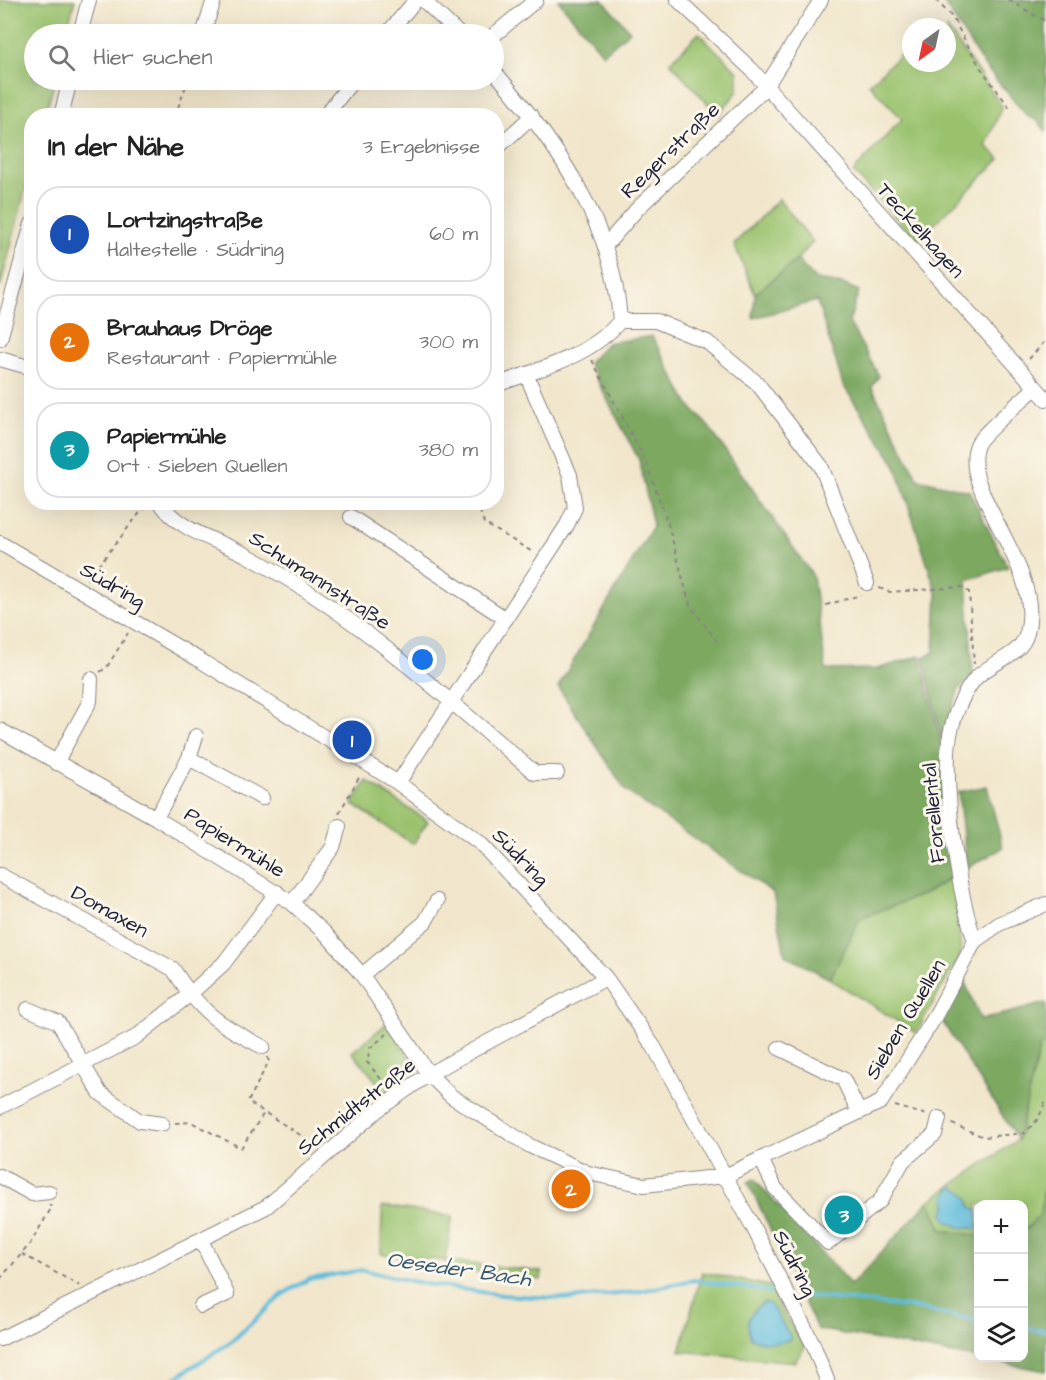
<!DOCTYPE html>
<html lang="de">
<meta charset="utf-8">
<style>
body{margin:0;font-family:"Architects Daughter",sans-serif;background:#f2f2f2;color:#222}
.controls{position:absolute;right:18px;bottom:18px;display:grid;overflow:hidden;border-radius:12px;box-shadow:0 6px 24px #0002}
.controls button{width:54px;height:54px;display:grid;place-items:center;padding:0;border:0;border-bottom:2px solid #e0e0e0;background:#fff;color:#222;font:30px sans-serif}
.compass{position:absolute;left:902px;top:18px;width:54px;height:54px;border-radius:50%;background:#fff;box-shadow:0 6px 24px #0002;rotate:213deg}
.you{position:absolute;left:423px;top:660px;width:21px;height:21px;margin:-15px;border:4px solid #fff;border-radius:50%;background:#1a73e8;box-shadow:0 0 0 9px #1a73e833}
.badge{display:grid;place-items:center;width:39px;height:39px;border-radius:50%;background:#db2777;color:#fff;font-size:20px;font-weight:700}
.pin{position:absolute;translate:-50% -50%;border:3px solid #fff;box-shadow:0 2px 6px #0006}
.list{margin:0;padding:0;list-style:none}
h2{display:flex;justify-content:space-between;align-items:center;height:78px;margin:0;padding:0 24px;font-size:26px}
h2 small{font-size:20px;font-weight:400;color:#767676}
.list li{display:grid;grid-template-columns:39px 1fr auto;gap:18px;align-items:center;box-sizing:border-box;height:96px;margin:0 12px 12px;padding:0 12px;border:2px solid #e0e0e0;border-radius:24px}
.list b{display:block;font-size:22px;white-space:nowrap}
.list p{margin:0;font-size:20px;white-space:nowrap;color:#767676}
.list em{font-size:20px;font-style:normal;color:#767676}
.icon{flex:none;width:33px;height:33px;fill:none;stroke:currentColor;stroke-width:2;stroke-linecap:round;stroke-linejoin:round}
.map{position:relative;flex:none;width:1046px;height:1380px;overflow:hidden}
.search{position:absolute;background:#fff;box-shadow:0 6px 24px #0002;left:24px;top:24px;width:480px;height:66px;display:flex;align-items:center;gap:15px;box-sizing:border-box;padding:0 21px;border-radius:33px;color:#767676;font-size:22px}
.panel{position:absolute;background:#fff;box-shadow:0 6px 24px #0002;left:24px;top:108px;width:480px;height:402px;border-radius:24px}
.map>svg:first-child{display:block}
</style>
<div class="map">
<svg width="1046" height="1380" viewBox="0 0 1046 1380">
<rect width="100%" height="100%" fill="#fbf7ec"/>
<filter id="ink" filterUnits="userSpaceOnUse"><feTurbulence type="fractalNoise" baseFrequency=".0167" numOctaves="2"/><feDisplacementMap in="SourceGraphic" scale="12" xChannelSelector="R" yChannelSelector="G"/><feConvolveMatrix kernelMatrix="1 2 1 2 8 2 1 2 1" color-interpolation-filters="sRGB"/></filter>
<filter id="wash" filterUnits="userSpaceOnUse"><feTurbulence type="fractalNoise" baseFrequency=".008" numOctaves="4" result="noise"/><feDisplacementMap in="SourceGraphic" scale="24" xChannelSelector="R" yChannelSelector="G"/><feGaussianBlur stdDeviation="1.35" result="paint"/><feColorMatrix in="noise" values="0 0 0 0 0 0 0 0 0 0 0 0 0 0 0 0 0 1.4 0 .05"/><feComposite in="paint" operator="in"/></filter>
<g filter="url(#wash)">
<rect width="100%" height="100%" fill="#f1e6cb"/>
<path fill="#9ac26d" stroke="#5e7254" stroke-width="1.5" d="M0 0H75L66 34H34V80H55L45 115 32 116 31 168 0 288Z
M947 28 1002 106 986 146 1000 159 917 241 853 172 902 119 869 84 911 45V63H947Z
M699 33 738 72V91L718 115 670 62Z
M779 199 813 242 797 260 755 294 734 244Z
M367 781 428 821 413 844 352 804Z
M954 876 961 954 916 1033 830 979 860 918 924 894Z
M386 1024C411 1059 424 1063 386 1093L352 1052Z
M1040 1045 1046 1046V1168L1041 1214 1024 1231V1204H978V1236L942 1230 929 1201 1017 1140Z
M382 1206 453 1216 445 1261 381 1254Z
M447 1261 542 1272 541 1280 446 1268Z
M702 1272 774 1287 776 1301 805 1347 795 1362 680 1351Z"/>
<path fill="#7ba860" stroke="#4e654e" stroke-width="1.5" d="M558 0H603L630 31 603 54Z
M942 0H1046V131L1038 121 1027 116 983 64Z
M797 260 816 280 843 284 859 291 849 322 879 376 872 387 918 479 969 491 1008 567 967 580 973 677 959 689 942 738 923 657 934 652 937 594 895 464 843 385 817 301 753 318 755 294Z
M652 336 689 405 709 427 813 576 826 670 877 669 920 656 943 751 954 876 924 894 860 918 830 979 785 955 773 893 626 791 558 687 653 526 639 460 588 363 607 343Z
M987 786 1003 848 967 868 958 792Z
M964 980 981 1020 1046 1003V1046L1040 1045 1018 1140 940 1018Z
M1046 1168V1371L817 1329 748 1182 754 1179 851 1285 929 1201 942 1230 978 1236V1358H1024V1231L1041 1214Z"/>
<path fill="#5dbcdc" stroke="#406f8c" stroke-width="1.5" d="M953 1186C966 1196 966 1190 971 1207L978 1210V1229L959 1227 947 1221 943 1214 947 1205 945 1196Z
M765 1302 771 1305 792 1339C777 1344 766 1344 751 1338 744 1322 751 1310 765 1302Z"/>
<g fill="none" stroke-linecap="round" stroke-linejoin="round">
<path stroke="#5dbcdc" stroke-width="4" d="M798 1295 911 1307 978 1321
M1024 1328 1046 1331
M172 1380 232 1341 283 1294 309 1279 363 1270 425 1284 503 1295 570 1299 636 1292 694 1280 772 1292"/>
</g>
</g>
<g filter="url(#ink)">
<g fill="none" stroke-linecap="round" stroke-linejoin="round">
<g stroke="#8a8483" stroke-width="16">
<path id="minor" d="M423 0 459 34
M678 0 751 69 1046 399
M80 34 89 0
M203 34 214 0
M387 34 416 0
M494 35 536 0
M494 71C556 143 614 224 620 321 590 357 539 369 496 385
M61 116 70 80
M325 116 353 80
M496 149 532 116
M606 245 638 208 765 88 821 0
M620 321H656L707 342 757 383 821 466 867 583
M0 339 32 224
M0 359 32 368
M160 502C179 532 219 540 248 556 355 613 443 696 535 773H557
M351 517 506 619
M0 543 198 659 345 750 398 783 480 843 606 978 654 1047 752 1225 813 1344 827 1380
M0 730 156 818 292 903 326 934 362 975 429 1074 451 1096 530 1146 588 1173 644 1185 725 1176 881 1102 933 1020 975 941 999 924 1046 904
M189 758 262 798
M56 763 90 701 91 679
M398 783 567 525 575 508 570 475 526 374
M156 818 189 758 196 736
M0 875 173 969C201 1013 218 1024 263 1047
M292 903 333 847 339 826
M975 941C958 893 946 802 948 752 949 728 959 699 974 680 989 662 1021 657 1027 633 1045 566 958 492 977 445 981 434 1025 398 1035 388
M362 975 425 922 437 901
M28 1009 58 1022 100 1093 140 1121 162 1124
M779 1048 843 1079 858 1110
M0 1107 136 1037 189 995 224 963 277 892
M762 1161 775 1188 828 1243 880 1201 903 1161 935 1134 939 1118
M0 1176 32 1194 49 1192
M201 1306 227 1294 201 1240
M0 1339 266 1207 379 1109 429 1074 606 978"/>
</g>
<path stroke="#8a8483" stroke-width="2" stroke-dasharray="4.5 4.5" stroke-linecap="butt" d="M936 0 952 17 980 67 1012 111
M1009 0 1046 22
M175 116 188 80
M1029 359 1046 340
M592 360 646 462 668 524 690 605 718 643
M477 502 484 523 534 553
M87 580 142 510 149 507
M879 588 890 592 962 587 969 592 974 664
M826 605 861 595
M100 672 107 667 128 633
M339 813 361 774
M387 1034 370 1048 367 1062 388 1088
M267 1057 269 1061 248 1102 318 1146
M895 1106 927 1115
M175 1123 191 1122 241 1148 264 1113
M952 1124 984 1137 1025 1133 1038 1119 1046 1101
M22 1254 80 1286
M0 1279 30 1244 52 1207 49 1205"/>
<use href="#minor" stroke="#fff" stroke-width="14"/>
</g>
</g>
<g text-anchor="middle" stroke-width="6" stroke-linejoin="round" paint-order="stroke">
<g font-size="21" fill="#22223b" stroke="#fbf7ec">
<text transform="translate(670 150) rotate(-44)" y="7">Regerstraße</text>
<text transform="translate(921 230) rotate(48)" y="7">Teckelhagen</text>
<text transform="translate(320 580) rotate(33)" y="7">Schumannstraße</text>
<text transform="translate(113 585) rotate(30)" y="7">Südring</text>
<text transform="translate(933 813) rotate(-95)" y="7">Forellental</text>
<text transform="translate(235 842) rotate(32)" y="7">Papiermühle</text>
<text transform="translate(521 857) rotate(46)" y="7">Südring</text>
<text transform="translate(110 911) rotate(29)" y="7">Domaxen</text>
<text transform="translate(905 1019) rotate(-59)" y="7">Sieben Quellen</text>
<text transform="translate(356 1106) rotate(-38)" y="7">Schmidtstraße</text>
<text transform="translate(795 1263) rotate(63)" y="7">Südring</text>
</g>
<g font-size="22" font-style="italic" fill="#375873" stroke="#fbf7ec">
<text transform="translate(459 1268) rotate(8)" y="8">Oeseder Bach</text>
</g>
</g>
</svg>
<div class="controls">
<button>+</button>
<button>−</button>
<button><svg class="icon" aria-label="layers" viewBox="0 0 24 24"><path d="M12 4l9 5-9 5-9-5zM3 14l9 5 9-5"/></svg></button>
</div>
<svg class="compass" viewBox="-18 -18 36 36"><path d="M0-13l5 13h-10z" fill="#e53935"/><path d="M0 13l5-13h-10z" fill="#767676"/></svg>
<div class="you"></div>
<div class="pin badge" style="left:352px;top:740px;background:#1a4fb4">1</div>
<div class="pin badge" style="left:571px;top:1189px;background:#e8710a">2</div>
<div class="pin badge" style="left:844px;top:1215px;background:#0f9aa8">3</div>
<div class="search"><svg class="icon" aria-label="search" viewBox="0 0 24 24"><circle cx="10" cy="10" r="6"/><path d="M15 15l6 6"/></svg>Hier suchen</div>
<section class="panel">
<h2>In der Nähe<small>3 Ergebnisse</small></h2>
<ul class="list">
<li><span class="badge" style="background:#1a4fb4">1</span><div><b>Lortzingstraße</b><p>Haltestelle · Südring</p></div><em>60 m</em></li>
<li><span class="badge" style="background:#e8710a">2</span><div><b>Brauhaus Dröge</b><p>Restaurant · Papiermühle</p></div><em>300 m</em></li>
<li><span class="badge" style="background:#0f9aa8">3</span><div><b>Papiermühle</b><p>Ort · Sieben Quellen</p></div><em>380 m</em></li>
</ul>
</section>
</div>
